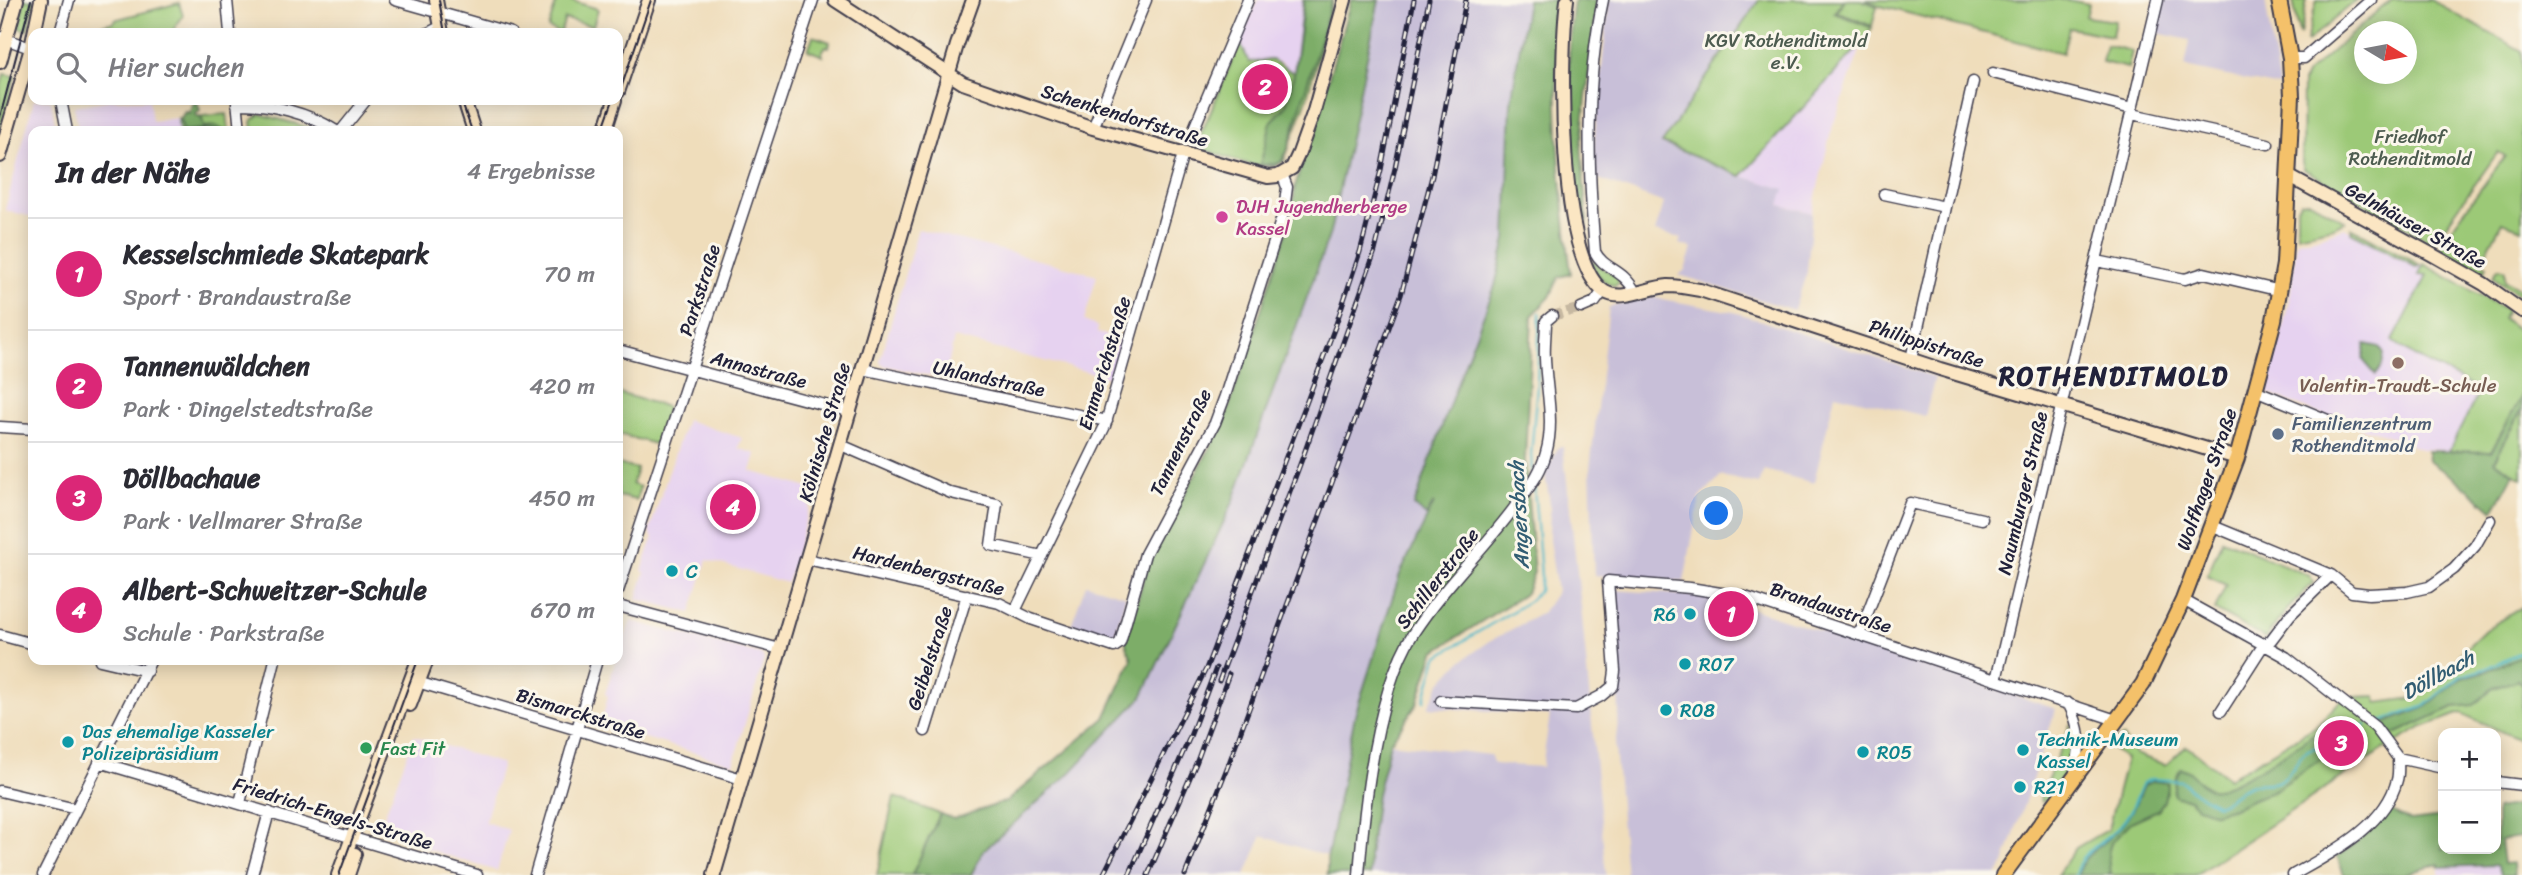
<!DOCTYPE html>
<html lang="de">
<meta charset="utf-8">
<style>
body{margin:0;font-family:Sriracha,sans-serif;background:#f7f7f7;color:#2b2b33}
.controls{position:absolute;right:21px;bottom:21px;display:grid;overflow:hidden;border-radius:14px;box-shadow:0 4px 18px #0003}
.controls button{width:63px;height:63px;display:grid;place-items:center;padding:0;border:0;border-bottom:2px solid #e1e1e2;background:#fff;color:#2b2b33;font:35px sans-serif}
.compass{position:absolute;left:2354px;top:21px;width:63px;height:63px;border-radius:50%;background:#fff;box-shadow:0 4px 18px #0003;rotate:100deg}
.you{position:absolute;left:1717px;top:514px;width:24px;height:24px;margin:-18px;border:5px solid #fff;border-radius:50%;background:#1a73e8;box-shadow:0 0 0 10px #1a73e833}
.badge{display:grid;place-items:center;width:46px;height:46px;border-radius:50%;background:#db2777;color:#fff;font-size:23px;font-weight:700}
.pin{position:absolute;translate:-50% -50%;border:4px solid #fff;box-shadow:0 2px 7px #0006}
.list{margin:0;padding:0;list-style:none}
h2{display:flex;justify-content:space-between;align-items:center;height:91px;margin:0;padding:0 28px;font-size:30px}
h2 small{font-size:23px;font-weight:400;color:#7c7c81}
.list li{display:grid;grid-template-columns:46px 1fr auto;gap:21px;align-items:center;box-sizing:border-box;height:112px;padding:0 28px;border-top:2px solid #e1e1e2}
.list b{display:block;font-size:26px;white-space:nowrap}
.list p{margin:0;font-size:23px;white-space:nowrap;color:#7c7c81}
.list em{font-size:23px;font-style:normal;color:#7c7c81}
.icon{flex:none;width:38px;height:38px;fill:none;stroke:currentColor;stroke-width:2;stroke-linecap:round;stroke-linejoin:round}
.map{position:relative;flex:none;width:2522px;height:875px;overflow:hidden}
.search{position:absolute;background:#fff;box-shadow:0 4px 18px #0003;left:28px;top:28px;width:595px;height:77px;display:flex;align-items:center;gap:18px;box-sizing:border-box;padding:0 24px;border-radius:14px;color:#7c7c81;font-size:26px}
.panel{position:absolute;background:#fff;box-shadow:0 4px 18px #0003;left:28px;top:126px;width:595px;height:539px;border-radius:14px}
.map>svg:first-child{display:block}
</style>
<div class="map">
<svg width="2522" height="875" viewBox="0 0 2522 875">
<rect width="100%" height="100%" fill="#fbf7ec"/>
<filter id="ink" filterUnits="userSpaceOnUse"><feTurbulence type="fractalNoise" baseFrequency=".0143" numOctaves="2"/><feDisplacementMap in="SourceGraphic" scale="14" xChannelSelector="R" yChannelSelector="G"/><feConvolveMatrix kernelMatrix="1 2 1 2 8 2 1 2 1" color-interpolation-filters="sRGB"/></filter>
<filter id="wash" filterUnits="userSpaceOnUse"><feTurbulence type="fractalNoise" baseFrequency=".00686" numOctaves="4" result="noise"/><feDisplacementMap in="SourceGraphic" scale="28" xChannelSelector="R" yChannelSelector="G"/><feGaussianBlur stdDeviation="1.57" result="paint"/><feColorMatrix in="noise" values="0 0 0 0 0 0 0 0 0 0 0 0 0 0 0 0 0 1.4 0 .05"/><feComposite in="paint" operator="in"/></filter>
<g filter="url(#wash)">
<rect width="100%" height="100%" fill="#efddbb"/>
<path fill="#e6d2f0" d="M1258 0H1303L1294 74 1281 63 1272 60 1249 62 1240 42Z
M1863 42 1831 131 1812 213 1780 205 1784 189 1741 176Z
M34 100H51L56 131H33V217L5 210Z
M112 100H149L152 121 178 118 179 131H79L74 106Z
M2344 228 2416 266 2424 264 2479 294 2506 310 2502 318 2522 333V396L2491 452 2421 449 2382 433 2345 424 2267 393 2290 297 2297 241 2319 237Z
M918 229 1097 275 1084 321 1098 327 1097 333 1124 339 1112 378 954 338 945 379 882 365 880 361Z
M686 420 742 438 738 448 756 454 751 471 815 490 787 583 707 560 691 613 637 599 645 572 642 571 653 538 649 532Z
M631 621 762 655 764 659 733 764 601 725 608 696 605 694 616 660H618L619 649H621Z
M414 736 502 764 485 822 509 830 497 871 424 848 426 841 389 830 383 819Z
M2495 861 2500 875H2440V864Z"/>
<path fill="#c8bfd8" d="M1379 0H1561L1555 90 1559 176 1538 253 1498 365 1400 574 1355 715 1327 856 1262 836 1246 875H969L983 851 1068 775 1142 697 1233 502 1330 233Z
M1609 0H1759L1663 143 1741 176 1785 189 1780 205 1812 213 1807 272 1794 310 1679 275 1685 270 1692 248 1679 244 1681 238 1655 232 1664 203 1596 178 1594 143Z
M2164 0H2265L2279 87 2185 67 2190 40 2157 33Z
M1650 297 1734 312 1935 377 1925 416 1835 394 1814 483 1764 470 1758 484 1721 476 1700 497 1684 582 1594 575 1590 468 1609 307Z
M1558 447H1563L1581 606 1606 875H1370L1369 856 1377 794 1390 743 1490 755 1494 764 1542 767 1550 715 1428 707 1440 684 1460 662 1490 641 1542 613 1557 591 1549 540 1550 503 1545 475Z
M1086 584 1126 596 1114 639 1071 625Z
M1614 590 1716 597 2056 709 2004 864 1997 875H1626L1615 747 1619 713Z"/>
<path fill="#9cc977" stroke="#5f7659" stroke-width="2" fill-rule="evenodd" d="M24 0H35L27 30 19 28Z
M557 0H569L598 9 593 26 565 19 560 33 548 28Z
M1303 0H1333L1306 101 1284 161C1267 176 1222 155 1202 149L1201 134 1240 42 1249 62 1272 60 1294 73Z
M1759 0H1843L1834 13 1872 28 1863 42 1741 176 1662 143Z
M1845 0H1861L1877 6 1872 26 1837 12Z
M1865 0H2068L2089 4 2086 17 2115 21 2112 36 2069 28 2063 53 1884 7Z
M2293 0H2307L2300 34H2299Z
M2317 0H2357L2307 42 2306 41Z
M2391 0H2430L2522 51V229L2502 222 2481 262 2487 266 2484 272 2441 248 2445 237 2505 156 2498 152 2433 243 2304 169 2302 162 2303 81 2307 73ZM2364 32H2406V74H2364Z
M179 3 183 16 171 33H99L101 25 114 22V20Z
M813 36 830 42 829 47 826 46 822 52 823 56 808 50Z
M2106 45 2132 51 2128 68 2102 62Z
M4 74 15 76 0 133V91Z
M227 114 229 131H179L178 118Z
M260 114 314 129 316 131H253L252 121Z
M2306 201H2310L2345 221 2334 227 2297 235V207L2301 202Z
M2352 228 2420 265 2416 267 2351 232Z
M1595 261 1600 267 1618 276V283L1615 286C1603 283 1596 274 1591 263Z
M2424 264 2506 310 2502 318 2522 333V396L2491 452 2449 451 2480 390 2414 356 2393 341 2427 276 2418 275Z
M2500 268 2505 270V280L2522 290V297L2493 277 2497 270Z
M618 393 667 407 655 444 618 434Z
M2522 410V478L2494 461Z
M618 464 637 469 632 484 640 487 636 500 618 496Z
M2222 539 2310 576 2313 583 2286 611 2265 638 2215 610 2226 585 2207 576Z
M2522 607V741L2461 713 2423 727 2381 751 2195 875H2057L2076 848 2108 829 2126 759 2107 745 2123 737 2135 754 2166 765 2186 746 2229 778 2316 726 2344 697 2352 703 2355 702V697L2376 696 2377 703 2414 698 2449 675 2460 654 2485 630Z
M2070 725C2082 754 2062 777 2047 800L2041 802 2040 798Z
M894 797 940 814 912 875H877Z"/>
<path fill="#7dad68" stroke="#506852" stroke-width="2" d="M1304 0H1332L1287 152 1280 163 1260 165 1271 122 1285 107 1294 74Z
M1351 0H1379L1330 233 1233 502 1142 697 1068 775 983 851 971 875H912L940 814 954 819 1007 801 1105 718 1132 659 1126 645V638L1151 554 1223 425 1292 216 1295 186 1320 108Z
M1527 0H1561C1551 93 1560 182 1571 274L1559 277 1550 297 1532 316 1525 460 1534 572 1526 593 1434 652 1417 704 1390 743 1377 794 1369 856 1370 875H1327V859L1355 715 1400 574 1434 503 1426 516 1414 506 1458 381 1495 286 1506 239 1511 103Z
M1574 0H1600L1595 21 1581 142 1587 224H1581C1571 150 1563 75 1574 0Z
M197 101 200 111 195 114 202 119 204 127 216 126 225 131 203 129 184 131 180 120 185 111 189 113 192 105Z
M2366 344 2379 347 2384 354 2382 366 2376 375 2363 360Z
M2522 396V410L2494 461 2514 474 2493 511 2456 479 2428 461 2427 451 2491 452Z
M2522 655V686L2518 680 2491 689 2474 705 2454 707 2386 738 2379 730 2380 725 2424 708 2462 678 2487 671Z
M2333 721H2337L2343 728 2352 733V738L2275 790 2231 809 2215 813 2197 807 2189 799 2176 797 2173 794 2176 776 2181 768C2194 770 2198 786 2211 789 2230 794 2313 734 2333 721Z
M2154 781 2168 783 2164 801 2158 810 2131 822 2111 843 2108 854 2110 875H2077C2084 851 2107 843 2122 825 2132 813 2138 799 2144 785Z
M2520 791H2522V837L2500 840 2503 864 2513 863 2514 875H2501L2496 865 2439 867V864L2403 875H2344L2337 856C2358 843 2374 829 2388 809L2411 821 2443 817V849H2496V809L2519 805Z"/>
<g fill="none" stroke-linecap="round" stroke-linejoin="round">
<path stroke="#48b4c4" stroke-width="2.5" d="M1532 474 1531 455 1537 386 1540 313
M1424 701 1437 657 1531 600 1539 590 1541 576 1534 487
M2376 723 2423 707 2461 676 2485 669 2522 651
M2075 875C2081 850 2102 845 2119 827 2131 815 2136 799 2143 783L2152 779 2182 781 2191 790 2217 805C2230 801 2236 790 2250 785 2258 782 2268 785 2277 782 2290 777 2294 763 2303 754 2314 743 2327 750 2339 742 2350 734 2350 728 2366 725"/>
</g>
</g>
<g filter="url(#ink)">
<g fill="none" stroke-linecap="round" stroke-linejoin="round">
<path stroke="#c6b8a1" stroke-width="10" stroke-dasharray="10 5" stroke-linecap="butt" d="M1552 316 1581 308"/>
<g stroke="#413e4e" stroke-width="13">
<path id="street" d="M227 0 230 33
M395 0 511 33
M1603 0C1585 82 1588 169 1595 252 1604 270 1623 268 1635 292
M60 33 69 0
M428 33 440 27
M0 37 33 49
M2290 58H2304L2371 0
M1993 73 2132 109
M61 100 67 131
M237 100 240 131
M237 104C269 103 309 113 336 131
M2132 114 2268 144
M1195 126 1248 0
M1093 128 1146 0
M341 131 366 100
M1884 194 1945 207
M2097 261 2185 279 2204 273 2281 291
M1581 308 1595 302 1603 291
M618 350 851 412
M1911 359 1973 82
M863 369 1107 421
M2255 390 2340 425
M0 427 33 429
M841 445 951 493 997 504 991 545 1042 556
M2213 526 2331 575 2352 592 2369 594 2407 592 2429 587 2454 569 2475 546 2490 520
M807 559 999 603 1031 619 1114 647 1120 643 1145 554 1215 423 1225 396 1284 211 1287 187 1282 174
M618 591 813 0
M2183 600 2286 657 2375 727 2398 758 2443 768
M618 606 780 649
M1015 611 1105 426 1183 154
M0 635 33 644
M1859 635 1910 503 1982 519
M100 660 147 671
M1996 680 2158 0
M414 681 742 779
M1441 701 1576 709 1601 696 1613 686 1615 671 1608 581 1690 588 1745 597 2116 720
M2068 703C2082 729 2081 745 2075 773
M2221 711 2264 644 2271 640 2290 615 2331 575
M925 731 967 595
M99 762 477 875
M2496 782 2522 785
M0 791 76 809
M240 803 275 660
M43 875 151 660
M252 875 269 812
M535 875 597 660
M1359 875C1364 808 1376 689 1414 632 1444 586 1485 548 1517 504 1529 487 1541 473 1546 453 1555 422 1546 390 1545 358 1544 346 1546 333 1546 321L1552 316
M2293 875C2331 853 2385 827 2397 780 2399 773 2398 765 2398 758"/>
</g>
<g stroke="#413e4e" stroke-width="16">
<path id="secondary" d="M436 0 442 33
M835 0 963 83 1093 128 1268 177 1278 176 1292 168 1299 153 1314 111 1345 0
M1567 0C1560 53 1557 263 1605 292 1622 302 1649 287 1668 286 1679 286 1689 288 1700 290L1940 369 2237 458
M0 62 17 0
M618 92 649 0
M464 100 474 131
M605 131 615 100
M0 156 31 48 41 0
M2290 177 2431 254 2484 284 2522 311
M410 705 427 660
M338 875 418 660
M348 875 355 854
M714 875 957 45 973 0"/>
</g>
<g stroke="#413e4e" stroke-width="18">
<path id="primary" d="M2003 875 2143 684 2183 600 2237 458 2274 320 2284 264 2292 96 2290 58 2279 0"/>
</g>
<use href="#street" stroke="#fff" stroke-width="10"/>
<use href="#secondary" stroke="#fbe6c3" stroke-width="12"/>
<use href="#primary" stroke="#f4c16a" stroke-width="14"/>
<path stroke="#22223b" stroke-width="2" d="M439 0 445 33
M618 97 651 0
M461 100 472 131
M0 117 31 0
M602 131 613 100
M339 875 418 660"/>
<g stroke="#22223b" stroke-width="5">
<path id="rail" d="M1219 681 1305 451 1375 251 1395 168 1429 0
M1103 875 1206 669 1336 324 1360 252 1381 170 1414 0
M1129 875 1189 739 1216 668
M1148 875 1197 761 1229 674
M1185 875 1229 763 1401 295 1432 176 1466 0"/>
</g>
<use href="#rail" stroke="#fbf7ec" stroke-width="2.5" stroke-dasharray="8" stroke-linecap="butt"/>
</g>
</g>
<circle fill="#d1479c" stroke="#fbf7ec" stroke-width="2.5" cx="1222" cy="217" r="7"/>
<circle fill="#8d6e63" stroke="#fbf7ec" stroke-width="2.5" cx="2398" cy="363" r="7"/>
<circle fill="#5c6f8a" stroke="#fbf7ec" stroke-width="2.5" cx="2278" cy="434" r="7"/>
<g fill="#0f9aa8" stroke="#fbf7ec" stroke-width="2.5">
<circle cx="672" cy="571" r="7"/>
<circle cx="1690" cy="614" r="7"/>
<circle cx="1685" cy="664" r="7"/>
<circle cx="1666" cy="710" r="7"/>
<circle cx="68" cy="742" r="7"/>
<circle cx="2023" cy="750" r="7"/>
<circle cx="1863" cy="752" r="7"/>
<circle cx="2020" cy="787" r="7"/>
</g>
<circle fill="#2e9e5b" stroke="#fbf7ec" stroke-width="2.5" cx="366" cy="748" r="7"/>
<g text-anchor="middle" stroke-width="6" stroke-linejoin="round" paint-order="stroke">
<g font-size="19" fill="#4d5c50" stroke="#fbf7ec">
<text x="1786" y="47">KGV Rothenditmold<tspan x="1786" dy="22">e.V.</tspan></text>
<text x="2410" y="143">Friedhof<tspan x="2410" dy="22">Rothenditmold</tspan></text>
</g>
<g font-size="19" fill="#22223b" stroke="#fbf7ec">
<text transform="translate(1125 115) rotate(17)" y="7">Schenkendorfstraße</text>
<text transform="translate(2416 225) rotate(29)" y="7">Gelnhäuser Straße</text>
<text transform="translate(699 290) rotate(-72)" y="7">Parkstraße</text>
<text transform="translate(1927 343) rotate(18)" y="7">Philippistraße</text>
<text transform="translate(1104 363) rotate(-73)" y="7">Emmerichstraße</text>
<text transform="translate(759 369) rotate(15)" y="7">Annastraße</text>
<text transform="translate(989 378) rotate(12)" y="7">Uhlandstraße</text>
<text transform="translate(824 432) rotate(-74)" y="7">Kölnische Straße</text>
<text transform="translate(1180 442) rotate(-64)" y="7">Tannenstraße</text>
<text transform="translate(2206 479) rotate(-71)" y="7">Wolfhager Straße</text>
<text transform="translate(2022 493) rotate(-77)" y="7">Naumburger Straße</text>
<text transform="translate(929 570) rotate(14)" y="7">Hardenbergstraße</text>
<text transform="translate(1437 578) rotate(-52)" y="7">Schillerstraße</text>
<text transform="translate(1831 607) rotate(18)" y="7">Brandaustraße</text>
<text transform="translate(929 658) rotate(-72)" y="7">Geibelstraße</text>
<text transform="translate(581 713) rotate(17)" y="7">Bismarckstraße</text>
<text transform="translate(333 813) rotate(17)" y="7">Friedrich-Engels-Straße</text>
</g>
<g font-size="19" fill="#b23c85" stroke="#fbf7ec" text-anchor="start">
<text x="1236" y="213">DJH Jugendherberge<tspan x="1236" dy="22">Kassel</tspan></text>
</g>
<g font-size="19" fill="#785e54" stroke="#fbf7ec">
<text x="2398" y="392">Valentin-Traudt-Schule</text>
</g>
<g font-size="19" fill="#4e5e75" stroke="#fbf7ec" text-anchor="start">
<text x="2292" y="430">Familienzentrum<tspan x="2292" dy="22">Rothenditmold</tspan></text>
</g>
<g font-size="19" fill="#0d838f" stroke="#fbf7ec" text-anchor="start">
<text x="686" y="578">C</text>
<text x="1676" y="621" text-anchor="end">R6</text>
<text x="1699" y="671">R07</text>
<text x="1680" y="717">R08</text>
<text x="82" y="738">Das ehemalige Kasseler<tspan x="82" dy="22">Polizeipräsidium</tspan></text>
<text x="2037" y="746">Technik-Museum<tspan x="2037" dy="22">Kassel</tspan></text>
<text x="1877" y="759">R05</text>
<text x="2034" y="794">R21</text>
</g>
<g font-size="19" fill="#27864d" stroke="#fbf7ec" text-anchor="start">
<text x="380" y="755">Fast Fit</text>
</g>
<g font-size="21" font-style="italic" fill="#315c72" stroke="#fbf7ec">
<text transform="translate(1519 515) rotate(-93)" y="7">Angersbach</text>
<text transform="translate(2438 675) rotate(-29)" y="7">Döllbach</text>
</g>
<g font-size="26" font-weight="bold" letter-spacing="2" fill="#22223b" stroke="#fbf7ec">
<text x="2114" y="385">ROTHENDITMOLD</text>
</g>
</g>
</svg>
<div class="controls">
<button>+</button>
<button>−</button>
</div>
<svg class="compass" viewBox="-18 -18 36 36"><path d="M0-13l5 13h-10z" fill="#e53935"/><path d="M0 13l5-13h-10z" fill="#7c7c81"/></svg>
<div class="you"></div>
<div class="pin badge" style="left:1731px;top:614px">1</div>
<div class="pin badge" style="left:1265px;top:87px">2</div>
<div class="pin badge" style="left:2341px;top:743px">3</div>
<div class="pin badge" style="left:733px;top:507px">4</div>
<div class="search"><svg class="icon" aria-label="search" viewBox="0 0 24 24"><circle cx="10" cy="10" r="6"/><path d="M15 15l6 6"/></svg>Hier suchen</div>
<section class="panel">
<h2>In der Nähe<small>4 Ergebnisse</small></h2>
<ul class="list">
<li><span class="badge">1</span><div><b>Kesselschmiede Skatepark</b><p>Sport · Brandaustraße</p></div><em>70 m</em></li>
<li><span class="badge">2</span><div><b>Tannenwäldchen</b><p>Park · Dingelstedtstraße</p></div><em>420 m</em></li>
<li><span class="badge">3</span><div><b>Döllbachaue</b><p>Park · Vellmarer Straße</p></div><em>450 m</em></li>
<li><span class="badge">4</span><div><b>Albert-Schweitzer-Schule</b><p>Schule · Parkstraße</p></div><em>670 m</em></li>
</ul>
</section>
</div>
